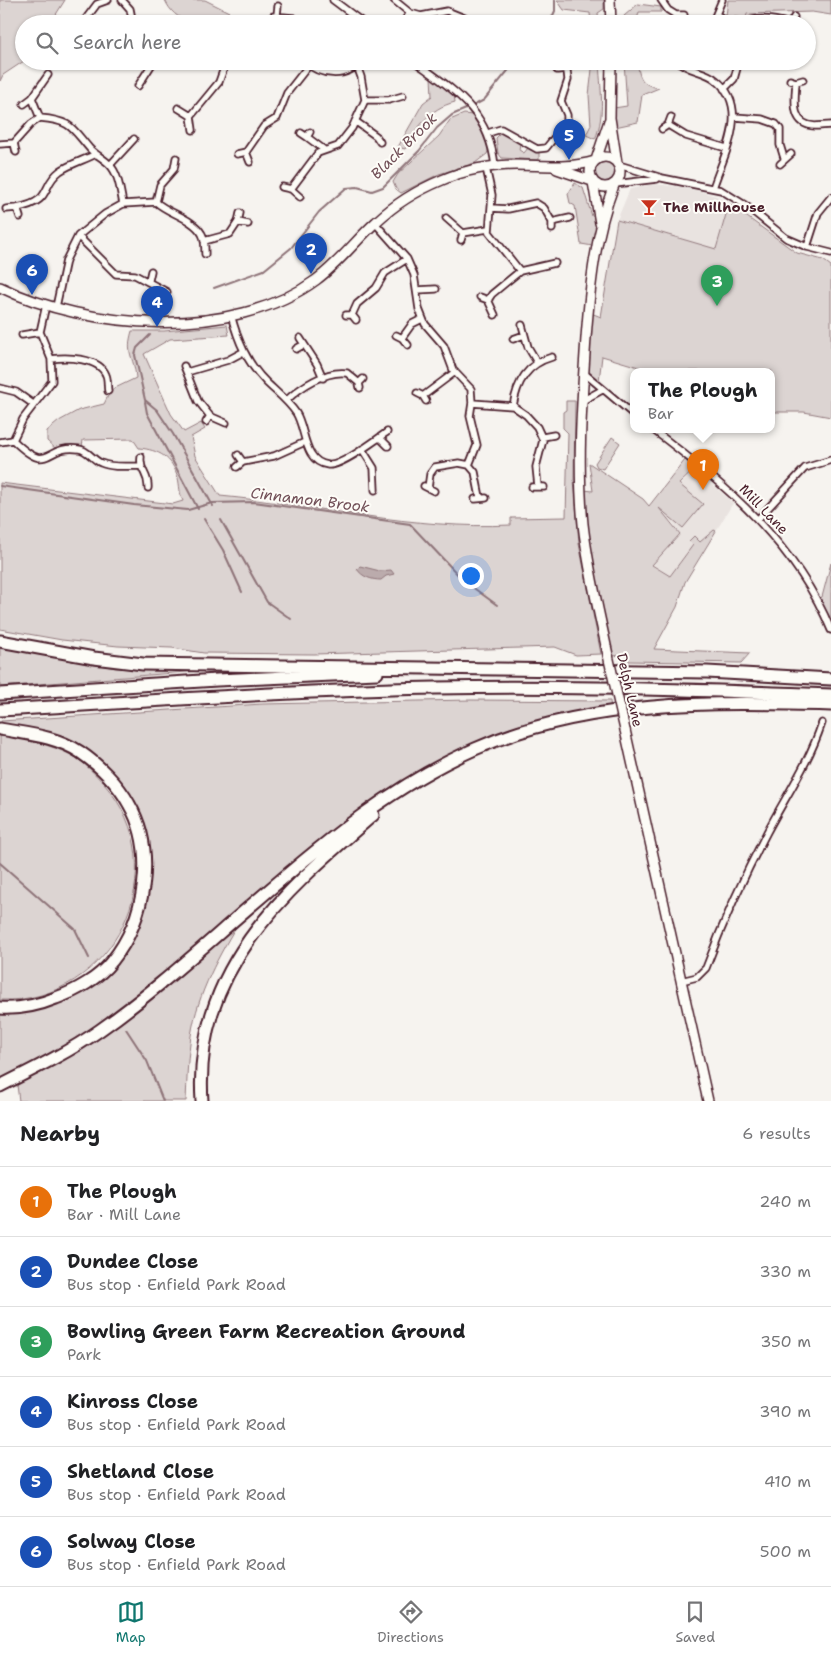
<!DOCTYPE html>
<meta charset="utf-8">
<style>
body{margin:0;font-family:"Shantell Sans",sans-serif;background:#f6f6f6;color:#202124}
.you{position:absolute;left:470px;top:575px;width:18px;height:18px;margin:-12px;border:4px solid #fff;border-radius:50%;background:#1a73e8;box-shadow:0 0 0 8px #1a73e833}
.badge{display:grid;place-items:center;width:32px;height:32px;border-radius:50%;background:#0f766e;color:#fff;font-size:16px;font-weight:700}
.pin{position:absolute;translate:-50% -41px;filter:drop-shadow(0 1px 2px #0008)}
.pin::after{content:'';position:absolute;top:26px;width:18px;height:15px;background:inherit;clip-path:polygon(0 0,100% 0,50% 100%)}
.popup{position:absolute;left:630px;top:368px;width:145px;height:65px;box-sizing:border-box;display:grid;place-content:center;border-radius:10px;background:#fff;filter:drop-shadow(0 1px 4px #0005);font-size:16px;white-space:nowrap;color:#757577}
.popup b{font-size:19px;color:#202124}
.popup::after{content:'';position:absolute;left:50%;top:100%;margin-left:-10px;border:10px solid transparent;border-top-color:#fff}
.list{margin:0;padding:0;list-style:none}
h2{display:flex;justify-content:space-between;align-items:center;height:65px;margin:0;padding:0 20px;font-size:21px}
h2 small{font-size:16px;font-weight:400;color:#757577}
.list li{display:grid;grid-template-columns:32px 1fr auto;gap:15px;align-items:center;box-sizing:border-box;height:70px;padding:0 20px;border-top:1px solid #e0e0e0}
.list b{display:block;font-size:19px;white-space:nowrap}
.list p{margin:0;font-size:16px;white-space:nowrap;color:#757577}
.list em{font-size:16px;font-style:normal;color:#757577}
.icon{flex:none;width:28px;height:28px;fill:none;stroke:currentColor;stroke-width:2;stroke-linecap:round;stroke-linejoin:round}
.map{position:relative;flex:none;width:831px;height:1101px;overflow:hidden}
.search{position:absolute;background:#fff;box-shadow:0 1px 4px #0004;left:15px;right:15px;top:15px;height:55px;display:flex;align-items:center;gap:12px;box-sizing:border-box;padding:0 18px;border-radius:28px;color:#757577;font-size:19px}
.sheet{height:485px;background:#fff}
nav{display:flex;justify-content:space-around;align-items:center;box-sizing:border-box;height:70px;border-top:1px solid #e0e0e0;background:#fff;font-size:14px;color:#757577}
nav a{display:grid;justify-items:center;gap:2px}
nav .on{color:#0f766e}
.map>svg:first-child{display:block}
</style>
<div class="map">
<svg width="831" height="1101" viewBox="0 0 831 1101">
<rect width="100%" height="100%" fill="#f6f3ef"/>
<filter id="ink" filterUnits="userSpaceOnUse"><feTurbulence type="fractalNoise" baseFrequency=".02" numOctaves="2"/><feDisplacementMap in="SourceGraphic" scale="10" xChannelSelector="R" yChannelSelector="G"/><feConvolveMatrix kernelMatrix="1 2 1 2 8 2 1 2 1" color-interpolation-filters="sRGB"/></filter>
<g filter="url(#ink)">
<path fill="#e9e3e0" d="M654 184 689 188 716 196 729 204 716 250 617 220 630 189Z
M695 469 733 503 716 531 714 530 700 543 689 541 693 545 670 576 652 564 680 534 673 523 658 510Z"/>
<path fill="#dcd4d2" stroke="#937a7e" d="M0 0H65L50 24H24V61L3 75 0 81Z
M165 0H205L229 12 218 24C196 24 175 23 165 0Z
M557 0H604V9L598 13 599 24H591L590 13 564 10Z
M728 0H831V15L812 12 747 14 746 18 726 16Z
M638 4 661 7V12H639L636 24H626L624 16Z
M593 61H599C600 87 606 114 595 139L586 135 591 125 589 95Z
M624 61H638C638 78 642 85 659 88L642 95 638 122 615 127 614 108 627 106Z
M431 77 454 95 455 102C428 109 419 126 405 149L398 147 423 103 432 96Z
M464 114 472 115C479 125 492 142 487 154L475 163 439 174 401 193 396 189 393 182 398 174 439 136 450 120Z
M501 133 520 143 519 150 524 153 528 148 539 153V160L502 158 498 153 496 138Z
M594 173a11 11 0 1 1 22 0a11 11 0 1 1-22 0Z
M575 183 583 188 592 216 597 218 593 246 581 244 575 206 570 203 568 194Z
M729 204 797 253 823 260 831 266V417L804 412H772V371H652L602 356 599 381 590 383 586 377 591 313 601 317 617 220 716 249Z
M227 325 229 335 170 339 144 354 171 414 184 432 201 423 205 429 191 437 195 456 220 496C317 505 413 530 511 525V518L566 517 568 433 563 428V412L566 410V401H575L574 480 579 544 601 654 576 655 555 647 314 654 204 653 172 648 118 646 62 640 0 629V483L173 504 183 501C179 493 180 486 178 478 172 457 159 450 139 448L133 439 83 440 82 447 66 445 56 449 47 441V431L59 421 79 410 104 404 111 390 136 378C134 355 125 355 132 331H164Z
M612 437 620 443 603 469 597 467 595 463Z
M685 460 695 469 679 484 703 504 683 528 659 508 680 534 652 565 670 576 693 545 689 541 694 536 700 542 714 530 716 531 685 582 677 607 654 649 750 653 741 663 629 661 625 655 612 656 589 555 584 490 593 491 589 463 643 499 649 506Z
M831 563V628L817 600 822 597Z
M0 647 116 668 211 670 0 687Z
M471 700 610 701 611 710 580 715 422 773 85 1036 0 1081V1012L42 1009 88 988 144 906 135 807 63 737 39 730 2 724 1 721 262 704Z
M0 736C25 739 50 744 73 756 85 763 95 774 104 784 180 869 113 1004 0 1000Z
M237 925C215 962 195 1000 190 1043 187 1062 187 1082 186 1101H19L17 1085 138 1010 176 974Z"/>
<path fill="#bbabac" stroke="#8e7378" d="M360 566 380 571 391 570 394 574 386 576 381 580C372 580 362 577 357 569Z"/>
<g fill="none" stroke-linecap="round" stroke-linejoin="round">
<path stroke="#8e7378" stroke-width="2" d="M549 24 555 11V0
M473 106 484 100 516 61
M214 288 264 270 291 248 319 212 346 188 357 187 372 191 383 187 419 151 437 128 452 115 466 109
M150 335 137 348 135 355 145 400 157 410 173 434 213 506
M145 402 147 413 198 509
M0 486 134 505 188 510 212 503 254 502 410 524 464 581 497 605
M204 519 223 550 242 592
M221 520 267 602 291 619
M0 863 75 929 89 958
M126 1029 147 1061 163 1101"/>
<g stroke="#4a1f2b" stroke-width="9">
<path id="street" d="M122 0 130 9 133 24
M333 0 365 24
M394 0 410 13
M661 0 668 10 676 15
M277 15 278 6
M717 15 732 24
M714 19 722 0
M82 24 97 4 108 0
M267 24 273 16 294 18
M402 24 410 13 421 16 447 11 479 24
M673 24 676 15H684
M740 24C756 16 774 19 790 24
M790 24 794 17
M304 61C320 76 346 79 361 61
M414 61C455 91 489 111 495 166
M678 61C689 72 705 70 716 80 751 108 724 154 713 188
M557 70 567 69
M790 80 796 82 803 80
M796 82C795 99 790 125 815 126 820 126 826 125 831 125
M138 86 154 61
M724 89 734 79 739 61
M365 100H389L403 96
M24 104 32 98 48 75
M178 108 191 116 193 130
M191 116 219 82 224 68 232 61
M734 117 762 119 776 124 780 129V145L784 158
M40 118C72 121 71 127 90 149 96 155 103 158 109 164 119 174 120 190 123 204
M355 121 376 136 380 142
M668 125 686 136 726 148
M662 129 668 125 671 117
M301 133 307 137 310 132
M488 133 501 129 537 149 546 148 567 122V115L561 101 568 80 566 61
M307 137 323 149
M14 143 16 152
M0 144 14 143 31 124 40 118 32 98
M246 152 264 126 277 118 287 93 309 65
M237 154 246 152 250 162
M780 164 791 154
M110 165 134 139
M619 165 662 178 721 190 745 205 786 238 807 247 831 253
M486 168 492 195 489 232 520 271
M615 184 657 179
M282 187 291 189 300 197
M291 189 318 153 338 146 352 128 365 100 361 77 357 66
M156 202 160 185 174 169 176 158
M17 208C54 201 40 186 60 171 70 164 84 160 96 154
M491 208 508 209 536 203 544 208 552 222
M6 209 17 208 20 217
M240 213 238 222 248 224
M446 218 463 233
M375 223 407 259 414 275 419 309 425 324 444 346 453 370 471 389 472 403 470 416 477 445 469 465 475 472 480 497
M552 229V222L570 218
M78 236 116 274 135 275 167 292
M461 240 463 233 488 229
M204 241 230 234 238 222
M807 247 818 213 831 197
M149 280 151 271
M417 290 436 289
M480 297 488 300 495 315
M488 300 492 294 520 271 555 263
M56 307 66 260 78 236 105 214 123 204 156 202C169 214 193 218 202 234 205 239 205 248 205 254
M231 315C238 341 247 363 266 382 276 392 288 401 296 413 306 428 303 462 328 465 340 467 376 440 387 432
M346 315H352L356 320
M352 315 357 304 376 288 385 273 407 259
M522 325 528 347 537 362
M22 335 40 332
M396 335 402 338 408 345
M300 338 317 364 323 378
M402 338 412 324 422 319
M513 339 524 335
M296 349 303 345
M51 359C66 357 99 357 106 375 108 379 107 386 108 391
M184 366 198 401 210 416 206 422
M187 372 228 360 243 352
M584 373 634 415
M0 388 16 392 33 404
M360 388 359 383 363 379
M417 393 423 396 426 401
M423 396 455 372
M286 401C300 387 326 370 347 373L359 383
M582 401 602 390
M472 403 513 406 526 415 537 427 543 440 536 467 538 486
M513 406C517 382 527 364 552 357
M210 416 226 423
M652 429C724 483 796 544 831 630
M543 437 554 435
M380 438 388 446
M13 440C51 477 43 444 79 449 88 450 93 460 101 463 112 468 128 466 140 466
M0 442 13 440 23 419 52 381 51 359 40 332 46 305
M362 449 374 468 375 490
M141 457C139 472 149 473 148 488
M243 462 274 456 305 442
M237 467 243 462 238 455
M424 486 434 491
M532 487H544
M428 488 430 474 435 467 459 463 469 465
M475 499 486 498
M758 519 805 468 831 460
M681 981 697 977 706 968C723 922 744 876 767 832 787 794 808 765 822 723"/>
</g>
<g stroke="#4a1f2b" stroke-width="12">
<path id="secondary" d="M610 0 611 24
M611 61 610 118 617 163
M590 172a15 15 0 1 1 30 0a15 15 0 1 1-30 0Z
M596 160 609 121
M557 169 592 181
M593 182 600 223
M0 287C88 330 233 341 316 280 339 263 355 241 376 222 395 204 418 190 442 180 465 170 492 165 516 165 544 165 568 169 595 161
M608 655C599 612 588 569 583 524 577 462 582 400 586 338 590 286 595 234 614 185
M625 730 708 1101"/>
</g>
<g stroke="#4a1f2b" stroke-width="15">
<path id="highway" d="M0 641 94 658 143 664 707 672 831 679
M0 694 217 680 377 673
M0 710C121 703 242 694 363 690 519 684 675 689 831 695
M0 729C27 734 56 736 80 752 99 765 118 784 129 804 157 852 145 920 112 961 99 978 76 991 56 998 39 1005 18 1009 0 1008
M0 1086C34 1069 69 1052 100 1030 157 990 208 942 261 897 327 840 395 784 475 749 587 699 712 702 831 705
M202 1101C193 970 283 893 373 815"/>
</g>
<use href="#street" stroke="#fdfcf7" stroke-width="5.5"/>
<use href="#secondary" stroke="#fdfcf7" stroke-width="9"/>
<use href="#highway" stroke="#fdfcf7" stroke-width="11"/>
<g stroke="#4a1f2b" stroke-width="12" stroke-linecap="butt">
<path id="secondary-bridge" d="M608 655 625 730"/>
</g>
<use href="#secondary-bridge" stroke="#fdfcf7" stroke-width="9"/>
</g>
</g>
<defs>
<g id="bar-bare" transform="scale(1.35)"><path d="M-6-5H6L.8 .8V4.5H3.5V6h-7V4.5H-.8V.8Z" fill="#c8321e" stroke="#fdfcf7" stroke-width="2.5" paint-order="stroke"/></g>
</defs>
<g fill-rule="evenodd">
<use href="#bar-bare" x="649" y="207"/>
</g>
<g text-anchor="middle" stroke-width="4" stroke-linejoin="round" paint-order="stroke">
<g font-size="14" font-weight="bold" fill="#4a1f2b" stroke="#fdfcf7" text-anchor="start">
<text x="663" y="212">The Millhouse</text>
</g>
<g font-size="14" fill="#4a1f2b" stroke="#fdfcf7">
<text transform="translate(764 509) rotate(46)" y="5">Mill Lane</text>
<text transform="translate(630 690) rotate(77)" y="5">Delph Lane</text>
</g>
<g font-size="15" font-style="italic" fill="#725058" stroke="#fdfcf7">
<text transform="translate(404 146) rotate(-45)" y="5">Black Brook</text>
<text transform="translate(310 500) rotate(7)" y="5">Cinnamon Brook</text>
</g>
</g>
</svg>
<div class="you"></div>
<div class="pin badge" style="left:703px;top:490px;background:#e8710a">1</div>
<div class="popup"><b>The Plough</b>Bar</div>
<div class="pin badge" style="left:311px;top:274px;background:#1a4fb4">2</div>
<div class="pin badge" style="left:717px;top:306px;background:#2e9e5b">3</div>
<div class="pin badge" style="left:157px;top:327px;background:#1a4fb4">4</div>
<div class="pin badge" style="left:569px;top:160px;background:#1a4fb4">5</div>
<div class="pin badge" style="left:32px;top:295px;background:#1a4fb4">6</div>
<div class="search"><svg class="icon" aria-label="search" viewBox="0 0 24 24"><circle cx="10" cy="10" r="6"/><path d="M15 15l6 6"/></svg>Search here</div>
</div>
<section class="sheet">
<h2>Nearby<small>6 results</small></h2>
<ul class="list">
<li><span class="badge" style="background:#e8710a">1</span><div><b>The Plough</b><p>Bar · Mill Lane</p></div><em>240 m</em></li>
<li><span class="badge" style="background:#1a4fb4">2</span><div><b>Dundee Close</b><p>Bus stop · Enfield Park Road</p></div><em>330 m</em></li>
<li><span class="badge" style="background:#2e9e5b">3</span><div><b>Bowling Green Farm Recreation Ground</b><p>Park</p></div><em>350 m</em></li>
<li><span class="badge" style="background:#1a4fb4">4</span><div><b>Kinross Close</b><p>Bus stop · Enfield Park Road</p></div><em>390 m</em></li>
<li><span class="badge" style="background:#1a4fb4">5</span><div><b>Shetland Close</b><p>Bus stop · Enfield Park Road</p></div><em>410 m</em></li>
<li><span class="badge" style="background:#1a4fb4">6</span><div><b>Solway Close</b><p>Bus stop · Enfield Park Road</p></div><em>500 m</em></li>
</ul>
</section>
<nav>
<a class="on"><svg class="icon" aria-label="map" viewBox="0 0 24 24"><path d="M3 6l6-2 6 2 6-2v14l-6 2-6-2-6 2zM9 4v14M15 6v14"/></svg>Map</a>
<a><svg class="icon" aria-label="directions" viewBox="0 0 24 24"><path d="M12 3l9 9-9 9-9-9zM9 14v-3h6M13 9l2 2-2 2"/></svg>Directions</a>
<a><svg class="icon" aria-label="saved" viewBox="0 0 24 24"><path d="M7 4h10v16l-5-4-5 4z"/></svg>Saved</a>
</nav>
